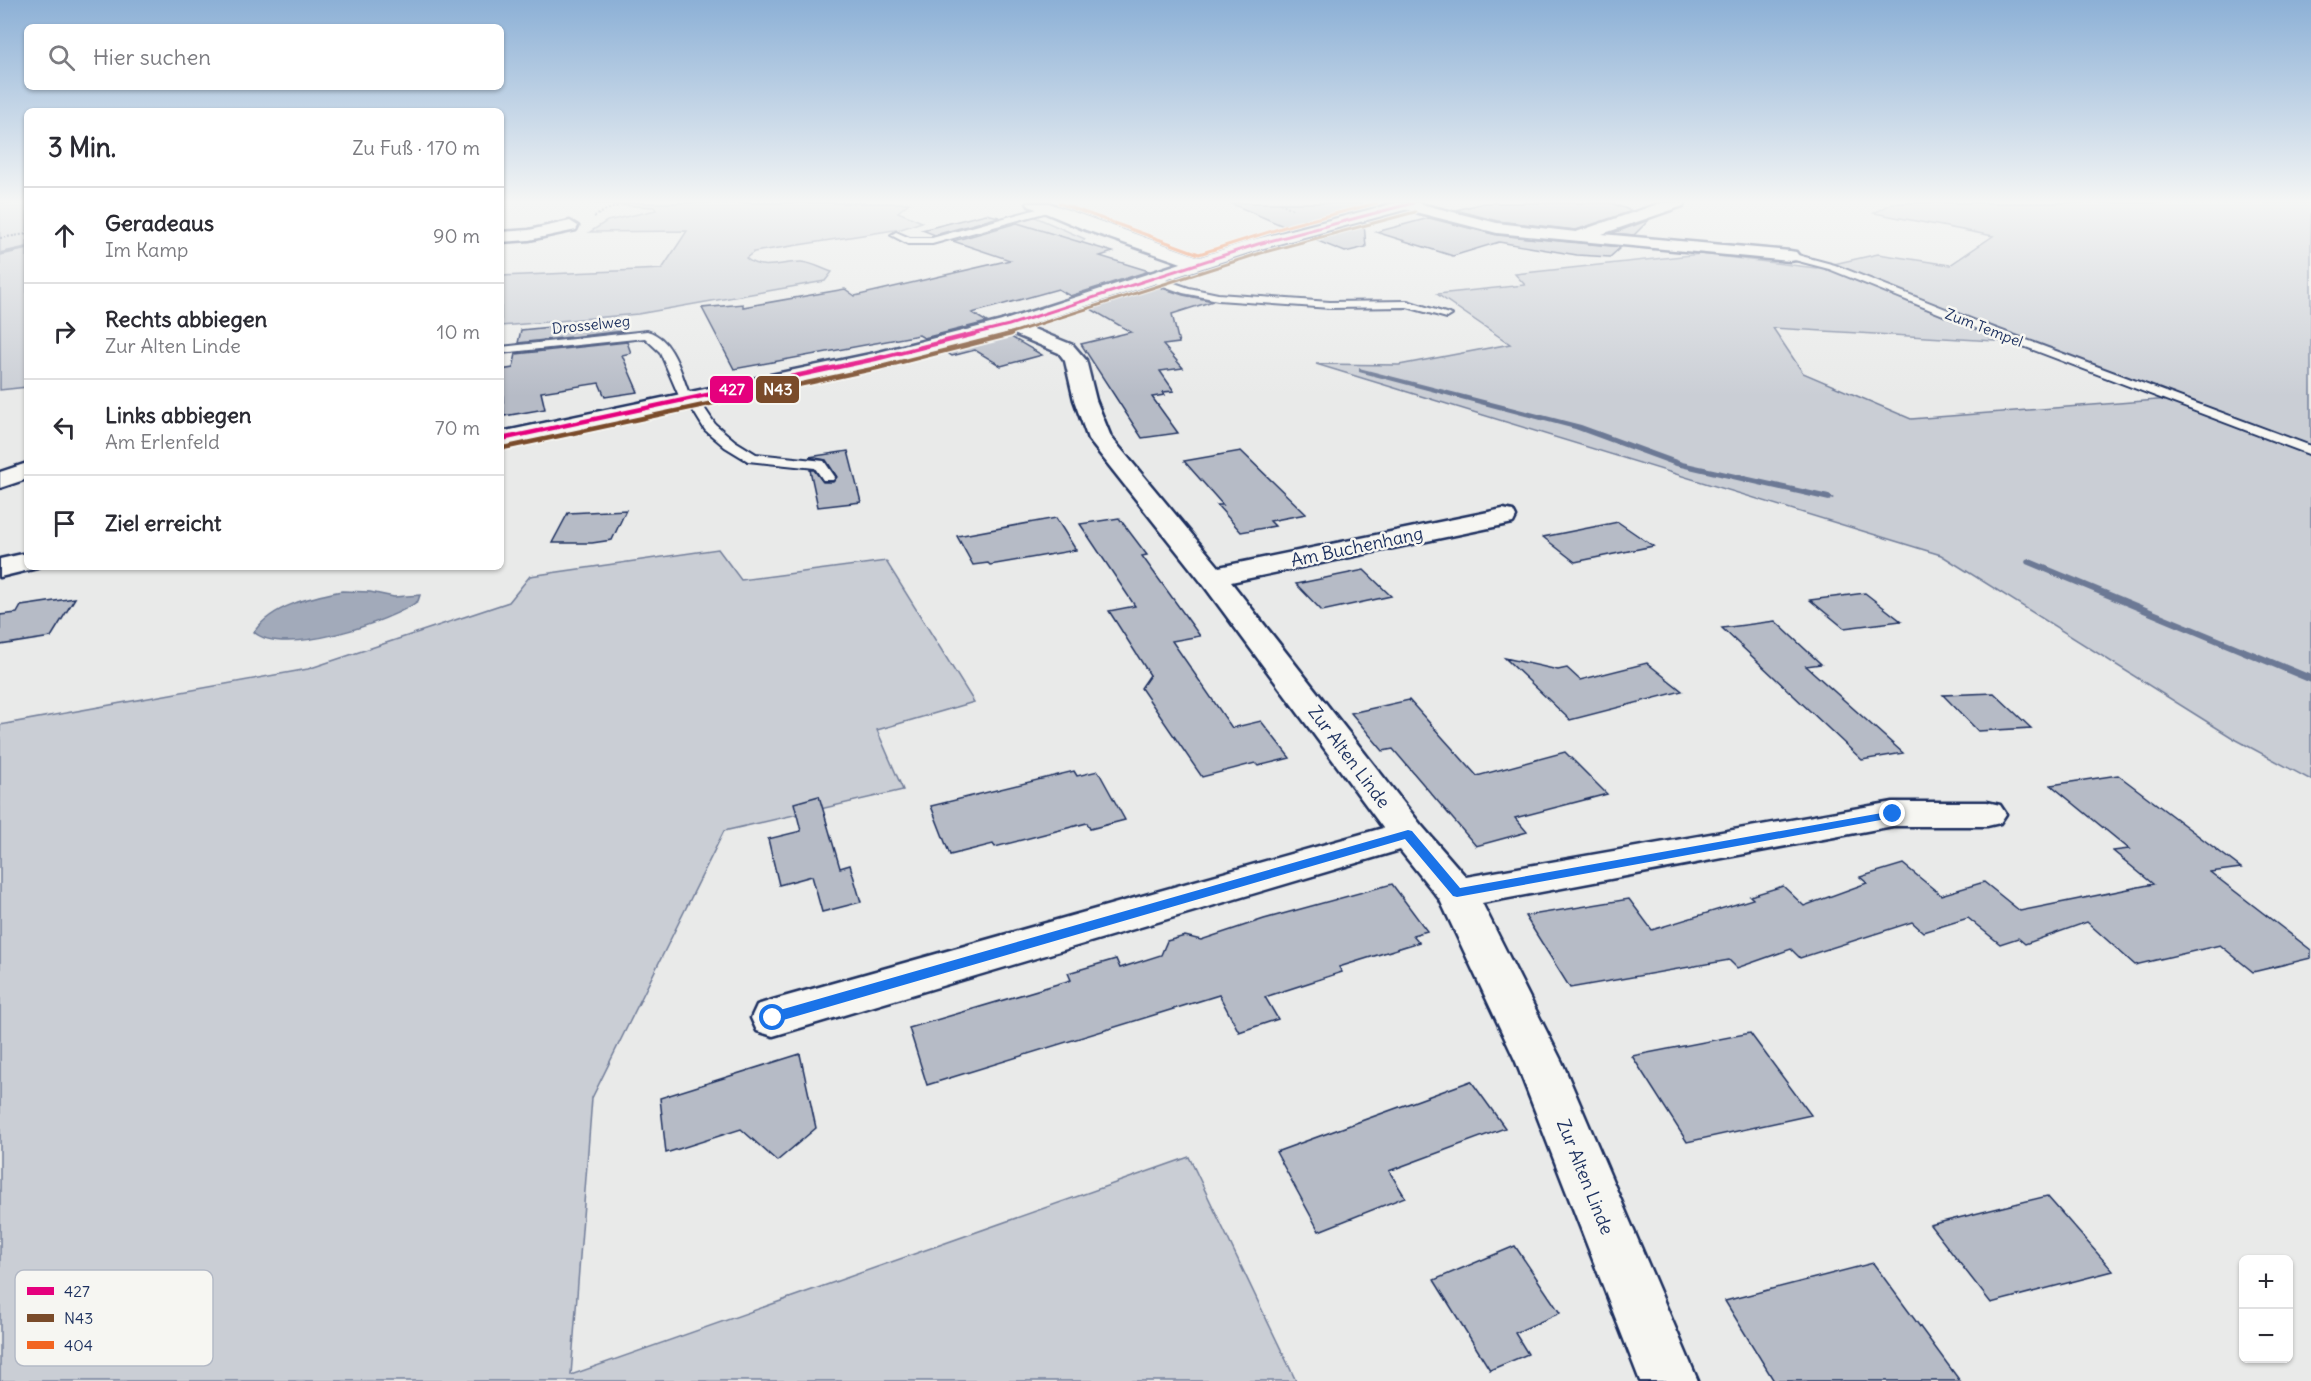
<!DOCTYPE html>
<html lang="de">
<meta charset="utf-8">
<style>
body{margin:0;font-family:Delius,sans-serif;background:#f7f7f7;color:#2b2b33}
.controls{position:absolute;right:18px;bottom:18px;display:grid;overflow:hidden;border-radius:9px;box-shadow:0 2px 4px #0004}
.controls button{width:54px;height:54px;display:grid;place-items:center;padding:0;border:0;border-bottom:2px solid #e1e1e2;background:#fff;color:#2b2b33;font:30px sans-serif}
.stop{position:absolute;width:18px;height:18px;margin:-14px;border:4px solid #1a73e8;border-radius:50%;background:#fff}
.stop.end{background:#1a73e8;border-color:#fff;box-shadow:0 2px 6px #0008}
.list{margin:0;padding:0;list-style:none}
h2{display:flex;justify-content:space-between;align-items:center;height:78px;margin:0;padding:0 24px;font-size:26px}
h2 small{font-size:20px;font-weight:400;color:#7c7c81}
.list li{display:grid;grid-template-columns:39px 1fr auto;gap:18px;align-items:center;box-sizing:border-box;height:96px;padding:0 24px;border-top:2px solid #e1e1e2}
.list b{display:block;font-size:22px;white-space:nowrap}
.list p{margin:0;font-size:20px;white-space:nowrap;color:#7c7c81}
.list em{font-size:20px;font-style:normal;color:#7c7c81}
.icon{flex:none;width:33px;height:33px;fill:none;stroke:currentColor;stroke-width:2;stroke-linecap:round;stroke-linejoin:round}
.map{position:relative;flex:none;width:2311px;height:1381px;overflow:hidden}
.search{position:absolute;background:#fff;box-shadow:0 2px 4px #0004;left:24px;top:24px;width:480px;height:66px;display:flex;align-items:center;gap:15px;box-sizing:border-box;padding:0 21px;border-radius:9px;color:#7c7c81;font-size:22px}
.panel{position:absolute;background:#fff;box-shadow:0 2px 4px #0004;left:24px;top:108px;width:480px;height:462px;border-radius:9px}
.map>svg:first-child{display:block}
</style>
<div class="map">
<svg width="2311" height="1381" viewBox="0 0 2311 1381">
<rect width="100%" height="100%" fill="#e9eae9"/>
<filter id="ink" filterUnits="userSpaceOnUse"><feTurbulence type="fractalNoise" baseFrequency=".0167" numOctaves="2"/><feDisplacementMap in="SourceGraphic" scale="12" xChannelSelector="R" yChannelSelector="G"/><feConvolveMatrix kernelMatrix="1 2 1 2 8 2 1 2 1" color-interpolation-filters="sRGB"/></filter>
<g filter="url(#ink)">
<path fill="#caced5" stroke="#727e9a" stroke-width="1.5" d="M0 203H27V387L0 390Z
M581 203H909L898 212 922 222 901 229 754 252 746 258C761 272 782 262 801 262 810 262 823 269 832 272L825 281 638 314 501 326V276L662 269 687 231 590 232 607 221 656 210 654 207Z
M1892 203H2311V449L2029 343 1773 328 1803 373 1911 419 2170 399 2311 453V780L2233 738 1941 555 1316 364 1399 365 1510 344 1437 294 1525 285 1515 274 1701 254 1816 268 1878 254 1950 265 1993 236 1874 213Z
M1029 216H1033L1085 239 1080 243 1018 223 1016 220Z
M718 549 741 580 886 561 974 702 877 730 903 790 724 831 592 1098 571 1375 1189 1157 1296 1381H0V725L308 669 509 602 530 576Z"/>
<path fill="#a2aaba" stroke="#6c7995" stroke-width="1.5" d="M342 591 370 592 394 597 420 595 418 601C391 622 282 658 254 632 272 605 312 597 342 591Z"/>
<g fill="none" stroke-linecap="round" stroke-linejoin="round">
<path fill="#6c7995" fill-rule="evenodd" d="M27 246V250L0 256V252Z
M1359 368 1581 425 1682 462 1829 495 1834 498 1829 501 1676 466 1575 429 1359 372Z
M2030 559 2311 675V683L2026 564 2025 562 2026 560Z"/>
</g>
<path fill="#b6bbc6" stroke="#1b2f5e" stroke-width="1.5" d="M1230 203H1362V209L1288 228Z
M1484 203H1611L1632 211 1576 230 1497 221 1456 210Z
M986 214 999 217 935 235 922 230Z
M1429 218 1497 235 1621 247 1610 257 1577 255 1499 242 1453 256 1376 232Z
M1649 220 1634 235 1613 233Z
M1017 223 1113 252 1100 256 1149 271 1070 296 1058 289 972 313 987 322 924 338 919 335 734 369 702 308 743 304V307L845 289 855 296 1010 260 953 241Z
M1364 223 1366 247 1345 252 1310 238Z
M1156 286 1183 295 1213 301 1172 314 1179 343 1163 345 1183 368 1160 371 1174 391 1163 392 1165 395 1152 397 1178 433 1142 438 1081 344 1131 332 1089 308Z
M620 320 624 331 518 343 521 330Z
M1006 334 1042 355 1001 366 975 350 952 356 943 350Z
M627 342 631 353 622 355 638 392 605 397 599 383 541 392 545 409 504 416 501 370 513 368 516 354Z
M848 451 861 502 818 507 810 470H814L823 482H833L837 477 826 460 809 457Z
M1241 451 1306 514 1270 521 1275 526 1241 532 1217 505H1223L1184 461Z
M626 510 612 540 592 543H552L568 513Z
M1056 518 1076 550 990 565 988 563 973 565 957 536Z
M1119 518 1147 555 1142 556 1200 636 1172 641 1232 728 1261 721 1290 758 1258 766 1255 763 1202 777 1141 688 1150 675 1109 611 1135 606 1080 524Z
M1618 522 1653 546 1575 562 1543 537Z
M1364 570 1391 596 1322 611 1296 584Z
M1865 593 1901 621 1844 628 1810 600Z
M75 598 51 637 0 645V615L17 613 21 606Z
M1775 621 1821 664 1806 666 1903 753 1862 760 1722 628Z
M1505 658 1558 670 1567 668 1580 680 1647 663 1682 691 1570 720Z
M1994 693 2031 728 1978 731 1943 695Z
M1409 700 1477 776 1565 752 1607 794 1515 818 1527 832 1476 846 1393 749 1383 751 1351 713Z
M1074 771 1077 776 1098 771 1125 820 1090 829 1087 823 995 847 993 844 950 855 931 806Z
M2118 775 2241 868 2210 872 2311 950V958L2253 972 2220 945 2135 965 2087 922 2025 944 2018 938 2000 944 1968 918 1923 932 1912 922 1800 958 1791 949 1737 968 1729 960 1570 988 1525 916 1629 899 1652 930 1753 899 1750 896 1783 886 1804 906 1867 883 1860 877 1903 864 1941 895 1984 882 2020 911 2153 884 2113 851 2129 849 2051 785Z
M819 796 840 868 850 865 861 902 822 912 812 876 779 885 768 839 801 831 794 803Z
M1392 884 1427 931 1413 935 1419 942 1339 967 1342 972 1265 997 1278 1019 1239 1032 1219 995 927 1085 909 1028 1071 980 1068 973 1116 959 1120 968 1161 955 1167 941 1185 936 1201 940 1264 919Z
M1750 1033 1811 1115 1687 1142 1632 1056Z
M800 1054 816 1128 777 1161 741 1129 666 1153 660 1098Z
M1471 1081 1505 1128 1389 1171 1405 1197 1319 1231 1276 1152Z
M2047 1196 2113 1271 1991 1303 1930 1225Z
M1515 1246 1560 1313 1515 1333 1528 1354 1490 1370 1434 1280Z
M1873 1263 1960 1381H1774L1725 1301Z"/>
<g fill="none" stroke-linecap="round" stroke-linejoin="round">
<g stroke="#1b2f5e" stroke-width="4">
<path id="service" d="M1048 206 1051 207V211L932 244H908L891 235 896 232 910 238H932Z
M1790 253 1835 265 1981 323 2311 446V455L1973 327 1829 269 1787 258 1785 256Z
M1151 275 1189 288 1218 294 1330 302 1407 301 1452 315 1447 318 1407 307 1330 308 1218 300 1183 293 1147 280 1146 278Z
M647 331C672 338 680 369 688 391L695 394 715 424 735 441 756 454 824 461 835 477 833 480H823L815 468 748 461 725 447 705 430 686 399 679 396 660 352 645 338 501 353V347Z"/>
</g>
<g stroke="#1b2f5e" stroke-width="5">
<path id="minor" d="M1399 203H1417L1497 223 1576 232 1661 203H1685L1683 206 1602 234 1790 251 1796 252 1799 256 1796 260 1790 261 1497 233 1400 208Z
M570 221 578 226 576 230 529 240 501 242V232L529 230Z
M1009 319 1073 345 1086 360 1096 400 1111 437 1219 567 1503 509 1513 511 1516 517 1513 523 1231 582 1421 825 1466 877 1893 802H1987L2000 805 2006 814 2000 823 1987 826H1893L1482 903 1562 1062 1698 1381H1640L1516 1062 1440 900 1400 850 773 1036 757 1031 751 1018 757 1005 773 1000 1383 828 1202 583 1088 439 1074 400 1065 361 1059 353 1002 329 999 325 1002 321Z
M27 463V479L0 488V472Z"/>
</g>
<g stroke="#1b2f5e" stroke-width="5">
<path id="tertiary" d="M1027 203H1049L1205 259 1208 263 1205 267H1193L1086 230 1029 206Z"/>
</g>
<g stroke="#1b2f5e" stroke-width="5">
<path id="primary" d="M1395 203H1421L1419 206 1264 248 1016 329 875 365 501 446V432L875 353 1002 321 1252 240Z
M27 553V567L37 568 0 577V559Z"/>
</g>
<path stroke="#1b2f5e" stroke-width="2" stroke-dasharray="2 2" stroke-linecap="butt" d="M1280 203 1293 209
M594 217 606 210 629 203
M0 238 27 234"/>
<use href="#service" fill="#f6f6f2" fill-rule="evenodd"/>
<use href="#minor" fill="#f6f6f2" fill-rule="evenodd"/>
<use href="#tertiary" fill="#f6f6f2" fill-rule="evenodd"/>
<use href="#primary" fill="#f6f6f2" fill-rule="evenodd"/>
<g stroke="#f6f6f2" stroke-width="5">
<path id="bus-1-far1" d="M968 335 1009 325 1258 244 1413 203"/>
</g>
<g stroke="#f6f6f2" stroke-width="8">
<path id="bus-1" d="M501 439 875 359 974 334"/>
</g>
<g stroke="#f6f6f2" stroke-width="5">
<path id="bus-2-far1" d="M1005 335 1261 253 1415 212"/>
</g>
<g stroke="#f6f6f2" stroke-width="8">
<path id="bus-2" d="M503 448 877 368 1011 334"/>
</g>
<g stroke="#f6f6f2" stroke-width="5">
<path id="bus-3" d="M1059 203 1199 254 1291 225 1377 203"/>
</g>
<use href="#bus-1-far1" stroke="#e5007d" stroke-width="3"/>
<use href="#bus-1" stroke="#e5007d" stroke-width="4.5"/>
<use href="#bus-2-far1" stroke="#7a4b2a" stroke-width="3"/>
<use href="#bus-2" stroke="#7a4b2a" stroke-width="4.5"/>
<use href="#bus-3" stroke="#f26522" stroke-width="3"/>
</g>
</g>
<linearGradient id="sky" x2="0" y2="1"><stop stop-color="#8cb0d6"/><stop offset="0.51" stop-color="#f5f6f5"/><stop offset="1" stop-color="#f5f6f5" stop-opacity="0"/></linearGradient>
<rect width="2311" height="396" fill="url(#sky)"/>
<path fill="#1a73e8" d="M1893 811 1899 814 1897 817 1457 897 1453 896 1405 839 773 1023 767 1018 773 1012 1408 830 1412 831 1460 888Z"/>
<g text-anchor="middle" stroke-width="5" stroke-linejoin="round" paint-order="stroke">
<g font-size="15" fill="#1b2f5e" stroke="#f6f6f2">
<text transform="translate(591 325) rotate(-6)" y="5">Drosselweg</text>
<text transform="translate(1984 328) rotate(21)" y="5">Zum Tempel</text>
</g>
<g font-size="18" fill="#1b2f5e" stroke="#f6f6f2">
<text transform="translate(1357 547) rotate(-12)" y="6">Am Buchenhang</text>
<text transform="translate(1349 757) rotate(53)" y="6">Zur Alten Linde</text>
<text transform="translate(1585 1177) rotate(68)" y="6">Zur Alten Linde</text>
</g>
</g>
<rect x="15" y="1270" width="198" height="96" rx="9" fill="#f6f6f2" stroke="#b4bac6" stroke-width="1.5"/>
<rect x="27" y="1287" width="27" height="8" fill="#e5007d"/>
<rect x="27" y="1314" width="27" height="8" fill="#7a4b2a"/>
<rect x="27" y="1341" width="27" height="8" fill="#f26522"/>
<g font-size="16" fill="#1b2f5e">
<text x="64" y="1297">427</text>
<text x="64" y="1324">N43</text>
<text x="64" y="1351">404</text>
</g>
<g stroke="#f6f6f2" stroke-width="2">
<rect x="755" y="375" width="45" height="29" rx="6" fill="#7a4b2a"/>
<rect x="709" y="375" width="45" height="29" rx="6" fill="#e5007d"/>
</g>
<g font-size="16" text-anchor="middle" font-weight="bold" fill="#fff">
<text x="778" y="395">N43</text>
<text x="732" y="395">427</text>
</g>
</svg>
<div class="controls">
<button>+</button>
<button>−</button>
</div>
<div class="stop" style="left:773px;top:1018px"></div>
<div class="stop end" style="left:1893px;top:814px"></div>
<div class="search"><svg class="icon" aria-label="search" viewBox="0 0 24 24"><circle cx="10" cy="10" r="6"/><path d="M15 15l6 6"/></svg>Hier suchen</div>
<section class="panel">
<h2>3 Min.<small>Zu Fuß · 170 m</small></h2>
<ul class="list">
<li><svg class="icon" aria-label="ahead" viewBox="0 0 24 24"><path d="M12 20V5M6 11l6-6 6 6"/></svg><div><b>Geradeaus</b><p>Im Kamp</p></div><em>90 m</em></li>
<li><svg class="icon" aria-label="right" viewBox="0 0 24 24"><path d="M7 20v-9h11M14 6l5 5-5 5"/></svg><div><b>Rechts abbiegen</b><p>Zur Alten Linde</p></div><em>10 m</em></li>
<li><svg class="icon" aria-label="left" viewBox="0 0 24 24"><path d="M17 20v-9H6M10 6l-5 5 5 5"/></svg><div><b>Links abbiegen</b><p>Am Erlenfeld</p></div><em>70 m</em></li>
<li><svg class="icon" aria-label="arrive" viewBox="0 0 24 24"><path d="M6 21V4h12l-3 4 3 4H6"/></svg><div><b>Ziel erreicht</b></div></li>
</ul>
</section>
</div>
